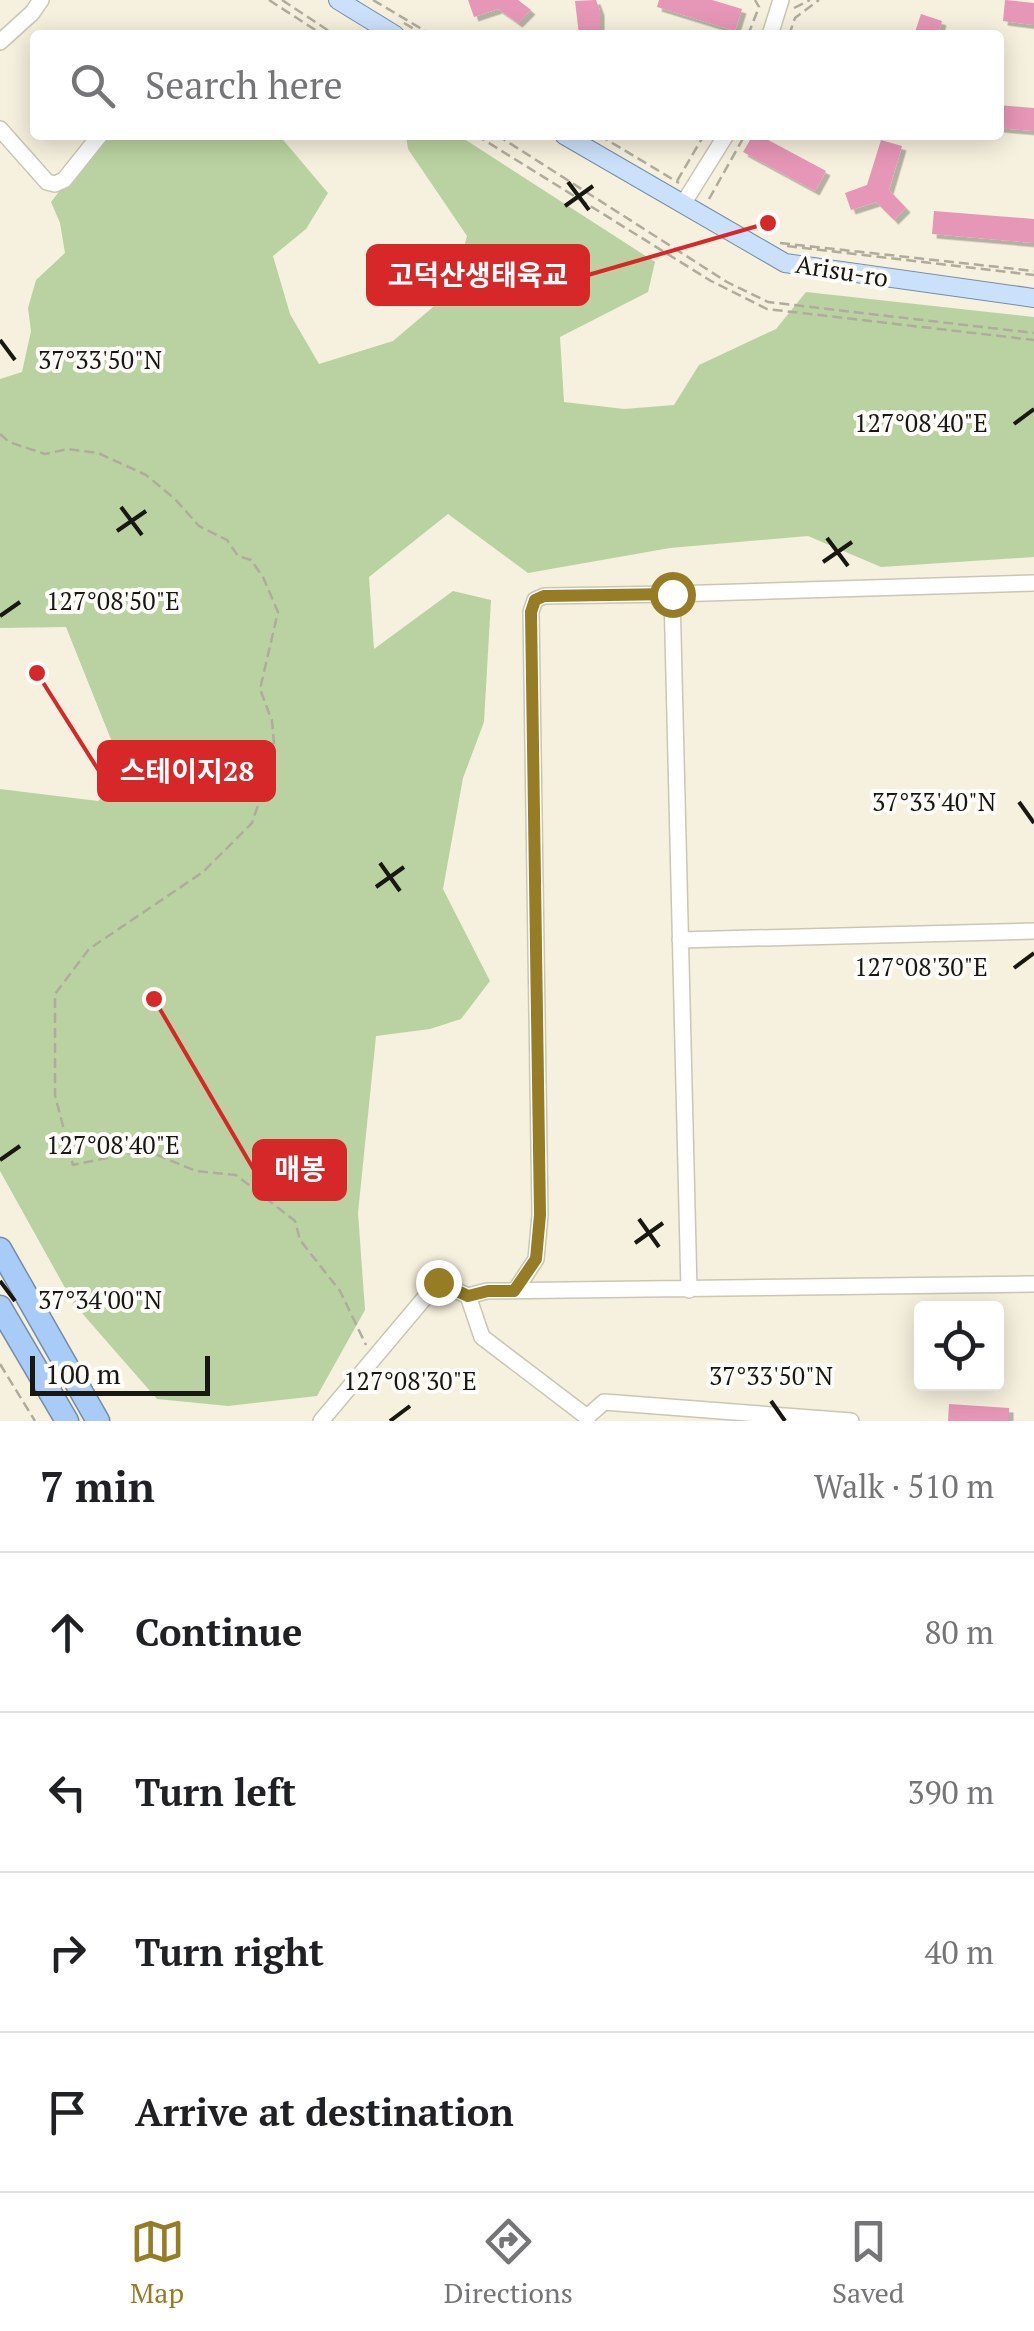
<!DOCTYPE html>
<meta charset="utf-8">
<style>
body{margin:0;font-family:"PT Serif","Noto Sans KR",serif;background:#f2f2f2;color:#202124}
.controls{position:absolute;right:30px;bottom:30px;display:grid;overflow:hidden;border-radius:10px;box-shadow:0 5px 25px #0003}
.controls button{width:90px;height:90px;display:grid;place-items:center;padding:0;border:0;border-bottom:2px solid #e0e0e0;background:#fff;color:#202124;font:50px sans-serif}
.scale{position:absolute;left:30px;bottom:25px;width:180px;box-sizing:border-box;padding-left:10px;border:5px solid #191711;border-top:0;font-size:28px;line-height:35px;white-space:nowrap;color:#191711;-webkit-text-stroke:8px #fefdfa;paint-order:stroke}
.stop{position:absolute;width:30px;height:30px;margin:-22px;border:8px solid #967d25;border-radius:50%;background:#fff}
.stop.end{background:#967d25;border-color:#fff;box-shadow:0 2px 10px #0008}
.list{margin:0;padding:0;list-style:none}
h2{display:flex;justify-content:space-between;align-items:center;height:130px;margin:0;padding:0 40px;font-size:42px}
h2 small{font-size:32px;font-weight:400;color:#757577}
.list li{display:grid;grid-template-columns:65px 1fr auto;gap:30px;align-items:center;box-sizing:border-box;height:160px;padding:0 40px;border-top:2px solid #e0e0e0}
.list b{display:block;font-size:38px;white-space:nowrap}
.list em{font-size:32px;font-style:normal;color:#757577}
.icon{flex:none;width:55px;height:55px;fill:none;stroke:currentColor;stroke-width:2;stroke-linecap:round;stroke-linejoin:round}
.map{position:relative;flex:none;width:1034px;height:1421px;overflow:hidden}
.search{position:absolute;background:#fff;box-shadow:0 5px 25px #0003;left:30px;right:30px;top:30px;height:110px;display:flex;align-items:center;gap:25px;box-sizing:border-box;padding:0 35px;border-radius:10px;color:#757577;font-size:38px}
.sheet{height:770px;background:#fff}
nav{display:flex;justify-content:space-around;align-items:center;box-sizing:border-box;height:140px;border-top:2px solid #e0e0e0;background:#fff;font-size:28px;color:#757577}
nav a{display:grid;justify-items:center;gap:5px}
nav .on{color:#967d25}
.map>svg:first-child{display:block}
</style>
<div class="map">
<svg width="1034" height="1421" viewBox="0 0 1034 1421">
<defs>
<filter id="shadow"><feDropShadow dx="4.5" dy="4.5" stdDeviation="0" flood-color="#0004"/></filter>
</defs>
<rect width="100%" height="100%" fill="#f6f0de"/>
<path fill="#bad2a1" d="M111 135H279L328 193 306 229 273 256 290 314 319 364 393 341 452 291 467 236 408 149 406 135H458L655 262 648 292 560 337 564 402 624 409 674 405 699 365 776 329 806 292 1034 317V557L881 567 808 536 670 548 528 573 448 514 369 577 374 649 453 591 491 600 484 722 463 778 443 889 490 981 461 1019 430 1029 376 1036 358 1213 365 1310 317 1396 228 1406 157 1399 74 1304 0 1171V789L98 801 126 777 66 627 0 628V379L22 372 31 331 28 308 36 280 65 253 60 223 51 202 85 158Z"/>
<path fill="#e696b6" filter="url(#shadow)" d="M468 0H518L531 10 518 23 498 9 474 17Z
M596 0 600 11V35H579L575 1Z
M659 0H712L742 9 735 31 657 7Z
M1005 0 1034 3V25L1003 21Z
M921 14 942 21 938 35H914Z
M999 105 1034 108V131L999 128Z
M753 135H759L826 171 815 191 743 152Z
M881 140 902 146 889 190 906 208 894 220 876 202 851 210 845 193 867 185Z
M934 211 1034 219V243L932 234Z
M949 1404 1009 1408V1421H948Z"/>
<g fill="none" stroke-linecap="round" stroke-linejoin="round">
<g stroke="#cbc6b4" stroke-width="18">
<path id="minor" d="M770 35 781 0
M0 42 32 13 41 0
M0 129 47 182 55 184 64 180 100 135
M683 204 726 135
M680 940 1034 931
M689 1290 672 594 1034 583
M515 1291 536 1259 540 1215 531 612 535 600 544 596 672 594
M468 1296 487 1291 1034 1284
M587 1417 604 1402 851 1421
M321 1421 438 1282 468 1296 482 1337 587 1417V1421"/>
</g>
<g stroke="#768ca6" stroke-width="20">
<path id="major" d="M338 0 395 35
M564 135 785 263 1034 298"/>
</g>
<g stroke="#768ca6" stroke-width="25">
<path id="highway" d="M0 1249 98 1421
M0 1307 67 1421"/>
</g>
<path stroke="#b0ac9d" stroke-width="2.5" stroke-dasharray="10 5" stroke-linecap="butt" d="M269 0 323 35
M282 0 335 35
M373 0 432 35
M794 8 810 0
M404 23 424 35
M748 35 759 7 755 0
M789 35 795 18 819 0
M476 135 711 281 767 309 1034 340
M497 135 727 282 768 302 1034 333
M599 135 679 183
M677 181 704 135
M709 199 745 135
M780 243 1034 271
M787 246 1034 275
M0 434 9 442 45 454 68 449 98 453 146 475 175 499 199 526 227 540 238 556 251 560 263 577 278 612 260 689 272 721 275 755 252 823 203 872 89 949 55 994V1095L73 1165 145 1150 196 1171 236 1175 295 1221 300 1240 340 1291 366 1345
M0 1364 35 1421"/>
<use href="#minor" stroke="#fff" stroke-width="15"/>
<use href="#major" stroke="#cbe0fa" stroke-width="18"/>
<use href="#highway" stroke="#a8cbf7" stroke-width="22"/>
</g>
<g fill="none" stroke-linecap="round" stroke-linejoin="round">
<path stroke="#967d25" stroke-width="12" d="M438 1282 468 1296 488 1291H514L536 1259 540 1215 531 612 535 600 544 596 672 594"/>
</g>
<path fill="none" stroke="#191711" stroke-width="4" d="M568 182 589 210M565 206 593 186M0 340 15 360M1014 424 1034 409M121 507 142 535M117 531 146 511M827 538 848 566M823 562 852 542M0 616 20 602M1019 802 1034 823M380 863 400 891M376 887 404 867M1014 968 1034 953M0 1160 20 1146M639 1219 659 1247M635 1243 663 1223M0 1281 15 1301M771 1401 785 1421M390 1421 410 1406"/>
<g text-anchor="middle" stroke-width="8" stroke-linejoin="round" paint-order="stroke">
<g font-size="25" fill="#191711" stroke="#fefdfa">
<text transform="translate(842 271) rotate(9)" y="9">Arisu-ro</text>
</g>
</g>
<g font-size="25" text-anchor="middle" fill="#191711" stroke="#fefdfa" stroke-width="8" stroke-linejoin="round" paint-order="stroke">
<text x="100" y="369">37°33'50"N</text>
<text x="921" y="432">127°08'40"E</text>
<text x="113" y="610">127°08'50"E</text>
<text x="934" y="811">37°33'40"N</text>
<text x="921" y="976">127°08'30"E</text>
<text x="113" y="1154">127°08'40"E</text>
<text x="100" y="1309">37°34'00"N</text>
<text x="771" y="1385">37°33'50"N</text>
<text x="410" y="1390">127°08'30"E</text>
</g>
<path fill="none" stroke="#d62828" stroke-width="4" d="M768 223L588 275M37 673L99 771M154 999L254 1170"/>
<g fill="#d62828" stroke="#fefdfa" stroke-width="4">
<circle cx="768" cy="223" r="10"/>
<circle cx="37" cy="673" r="10"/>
<circle cx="154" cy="999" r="10"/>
</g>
<g fill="#d62828" stroke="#d62828" stroke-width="4">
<rect x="368" y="246" width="220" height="58" rx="10"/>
<rect x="99" y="742" width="175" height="58" rx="10"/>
<rect x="254" y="1141" width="91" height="58" rx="10"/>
</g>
<g font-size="28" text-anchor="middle" font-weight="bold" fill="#fff">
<text x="478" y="285">고덕산생태육교</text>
<text x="187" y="781">스테이지28</text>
<text x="300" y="1179">매봉</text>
</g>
</svg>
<div class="controls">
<button><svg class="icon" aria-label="locate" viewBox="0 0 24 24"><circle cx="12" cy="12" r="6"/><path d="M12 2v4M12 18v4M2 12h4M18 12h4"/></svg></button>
</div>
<div class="scale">100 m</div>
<div class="stop" style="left:672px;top:594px"></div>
<div class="stop end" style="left:438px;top:1282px"></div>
<div class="search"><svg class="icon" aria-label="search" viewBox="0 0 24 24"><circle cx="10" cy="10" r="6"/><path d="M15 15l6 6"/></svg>Search here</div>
</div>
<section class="sheet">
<h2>7 min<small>Walk · 510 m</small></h2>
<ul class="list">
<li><svg class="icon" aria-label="ahead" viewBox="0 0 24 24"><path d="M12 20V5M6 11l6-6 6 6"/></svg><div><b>Continue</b></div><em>80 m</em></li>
<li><svg class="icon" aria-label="left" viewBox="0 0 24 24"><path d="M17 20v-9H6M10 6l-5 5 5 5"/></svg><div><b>Turn left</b></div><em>390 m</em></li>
<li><svg class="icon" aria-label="right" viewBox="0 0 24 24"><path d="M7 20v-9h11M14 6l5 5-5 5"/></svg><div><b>Turn right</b></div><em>40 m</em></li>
<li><svg class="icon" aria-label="arrive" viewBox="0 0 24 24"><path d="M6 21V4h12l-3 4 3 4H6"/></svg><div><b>Arrive at destination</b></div></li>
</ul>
</section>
<nav>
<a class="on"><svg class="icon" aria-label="map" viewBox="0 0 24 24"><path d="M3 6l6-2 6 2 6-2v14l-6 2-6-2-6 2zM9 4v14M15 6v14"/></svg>Map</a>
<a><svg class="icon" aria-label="directions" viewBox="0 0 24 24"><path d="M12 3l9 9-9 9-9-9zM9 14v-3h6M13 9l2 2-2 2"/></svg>Directions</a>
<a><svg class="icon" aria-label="saved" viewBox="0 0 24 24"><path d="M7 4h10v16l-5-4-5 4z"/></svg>Saved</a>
</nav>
